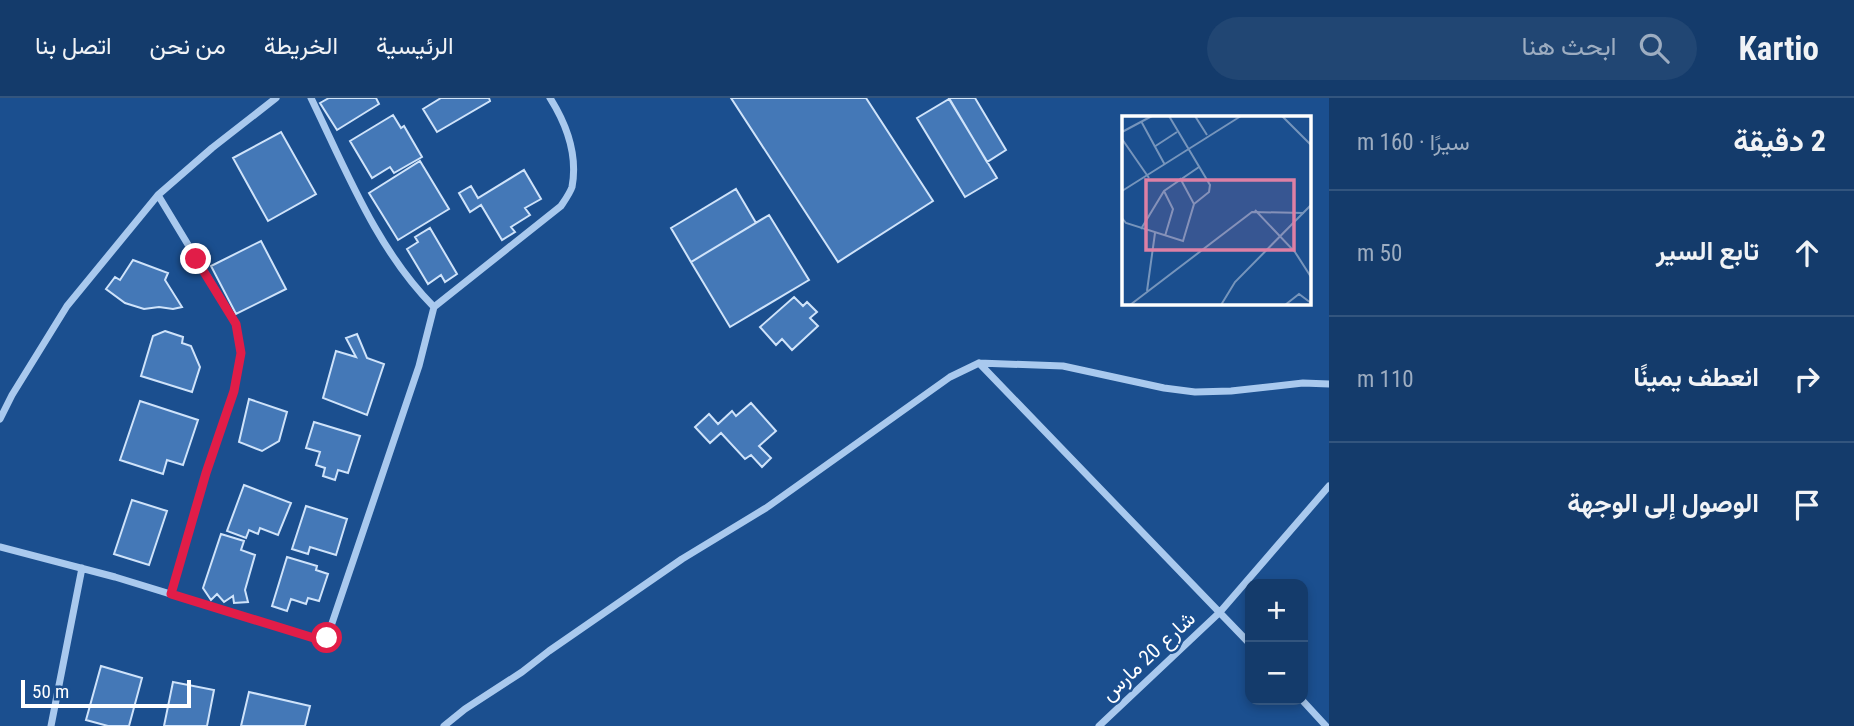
<!DOCTYPE html>
<html lang="ar">
<meta charset="utf-8">
<style>
body{margin:0;font-family:"Roboto Condensed",Vazirmatn,sans-serif;background:#214673;color:#f1f3f6;direction:rtl}
.controls{position:absolute;right:21px;bottom:21px;display:grid;overflow:hidden;border-radius:14px;box-shadow:0 4px 10px #0003}
.controls button{width:63px;height:63px;display:grid;place-items:center;padding:0;border:0;border-bottom:2px solid #33557e;background:#143b6b;color:#f1f3f6;font:35px sans-serif}
.scale{position:absolute;left:21px;bottom:18px;width:170px;box-sizing:border-box;padding-left:7px;border:4px solid #fff;border-top:0;font-size:19px;line-height:24px;white-space:nowrap;color:#fff;-webkit-text-stroke:5px #1b4f8f;paint-order:stroke}
.stop{position:absolute;width:21px;height:21px;margin:-16px;border:5px solid #e11d48;border-radius:50%;background:#fff}
.stop.end{background:#e11d48;border-color:#fff;box-shadow:0 2px 7px #0008}
.list{margin:0;padding:0;list-style:none}
h2{display:flex;justify-content:space-between;align-items:center;height:91px;margin:0;padding:0 28px;font-size:30px}
h2 small{font-size:23px;font-weight:400;color:#9dadc1}
.list li{display:grid;grid-template-columns:46px 1fr auto;gap:21px;align-items:center;box-sizing:border-box;height:126px;padding:0 28px;border-top:2px solid #33557e}
.list b{display:block;font-size:26px;white-space:nowrap}
.list em{font-size:23px;font-style:normal;color:#9dadc1}
.icon{flex:none;width:38px;height:38px;fill:none;stroke:currentColor;stroke-width:2;stroke-linecap:round;stroke-linejoin:round}
.map{position:relative;flex:none;width:1329px;height:628px;overflow:hidden;direction:ltr}
header{display:flex;align-items:center;gap:42px;box-sizing:border-box;height:98px;padding:0 35px;background:#143b6b;border-bottom:2px solid #33557e}
header strong{font-size:33px}
nav{display:flex;gap:38px;margin-inline-start:auto;font-size:24px}
.search{width:490px;height:63px;background:#214673;display:flex;align-items:center;gap:18px;box-sizing:border-box;padding:0 24px;border-radius:38px;color:#9dadc1;font-size:26px}
main{display:flex}
aside{flex:1;background:#143b6b}
.map>svg:first-child{display:block}
</style>
<header>
<strong>Kartio</strong>
<div class="search"><svg class="icon" aria-label="search" viewBox="0 0 24 24"><circle cx="10" cy="10" r="6"/><path d="M15 15l6 6"/></svg>ابحث هنا</div>
<nav><a>الرئيسية</a><a>الخريطة</a><a>من نحن</a><a>اتصل بنا</a></nav>
</header>
<main>
<aside>
<h2>2 دقيقة<small>سيرًا · 160 m</small></h2>
<ul class="list">
<li><svg class="icon" aria-label="ahead" viewBox="0 0 24 24"><path d="M12 20V5M6 11l6-6 6 6"/></svg><div><b>تابع السير</b></div><em>50 m</em></li>
<li><svg class="icon" aria-label="right" viewBox="0 0 24 24"><path d="M7 20v-9h11M14 6l5 5-5 5"/></svg><div><b>انعطف يمينًا</b></div><em>110 m</em></li>
<li><svg class="icon" aria-label="arrive" viewBox="0 0 24 24"><path d="M6 21V4h12l-3 4 3 4H6"/></svg><div><b>الوصول إلى الوجهة</b></div></li>
</ul>
</aside>
<div class="map">
<svg width="1329" height="628" viewBox="0 0 1329 628">
<rect width="100%" height="100%" fill="#1b4f8f"/>
<path fill="#4478b7" stroke="#cfe3fa" stroke-width="2" d="M329 0H376L379 6 337 32 320 5Z
M441 0H489L490 3 437 34 423 11Z
M731 0H866L933 103 838 164Z
M949 0H975L1006 52 987 64Z
M949 1 997 80 965 99 917 20Z
M393 17 401 30 404 28 422 59 394 75 390 69 372 80 350 43Z
M281 34 316 96 268 123 233 60Z
M420 63 449 111 398 142 369 95Z
M524 72 541 101 525 110 530 117 511 129 515 134 502 142 481 107 470 114 459 95 471 88 478 100Z
M736 91 756 125 691 164 671 130Z
M769 117 809 182 730 229 691 164Z
M430 130 457 176 445 184 441 177 428 186 407 151 418 144 415 139Z
M261 143 286 191 236 216 211 168Z
M133 162 168 175 165 182 182 209 173 211 159 209 144 211 125 205 106 191 115 179 120 182Z
M794 199 803 208 807 204 817 214 810 220 818 228 792 252 782 241 776 247 760 229Z
M165 233 183 239 182 245 191 248 200 269 192 294 141 278 153 238Z
M357 236 367 260 384 266 367 317 323 300 336 253 356 259 346 240Z
M249 301 287 314 279 343 262 353 239 344Z
M140 303 198 322 183 367 167 362 163 376 120 362Z
M751 305 776 333 759 348 771 360 762 369 751 357 745 361 721 335 710 345 695 329 709 316 718 326 732 313 736 318Z
M314 324 360 338 348 375 338 372 335 382 323 378 325 370 316 367 320 354 306 350Z
M244 387 291 405 278 437 260 430 258 436 249 432 246 440 227 433Z
M132 402 167 413 149 467 114 456Z
M306 408 347 421 336 457 310 449 308 456 292 451Z
M221 436 244 443 241 452 255 457 245 492 248 504 234 505 233 498 224 504 217 496 211 502 203 490Z
M287 459 317 468 316 472 328 476 319 503 308 500 306 506 291 501 287 513 272 508Z
M101 568 142 580 129 628H108L86 622Z
M173 584 214 592 207 628H164Z
M249 594 310 608 305 628H241Z"/>
<g fill="none" stroke-linecap="round" stroke-linejoin="round">
<path stroke="#a9c9ee" stroke-width="7" d="M158 97 236 226 241 255 234 293 206 375 171 496
M434 209 561 108C565 102 570 95 572 89 578 57 567 27 550 0
M979 265 1250 546
M0 321 12 297 67 208 158 97 212 50 276 0
M0 449 115 479 317 541 327 540 419 268 434 209C377 152 346 72 311 0
M1302 602 1326 628
M51 628 82 470
M444 628 465 611 522 574 549 553 682 461 766 410 950 279 979 265 1063 268 1164 290 1195 294 1231 293 1303 285 1329 286
M1099 628 1220 514 1329 388"/>
</g>
<g fill="none" stroke-linecap="round" stroke-linejoin="round">
<path stroke="#e11d48" stroke-width="9" d="M196 161 236 226 241 255 234 293 206 375 171 496 317 541 327 540"/>
</g>
<g text-anchor="middle" stroke-width="5" stroke-linejoin="round" paint-order="stroke">
<g font-size="21" fill="#fff" stroke="#1b4f8f">
<text transform="translate(1148 558) rotate(-43)" y="7">شارع 20 مارس</text>
</g>
</g>
<g transform="translate(1122 18)">
<rect width="189" height="189" fill="#1b4f8f"/>
<path fill="none" stroke="#7695bc" stroke-width="2" d="M47 0 88 69 87 76 72 88M73 0 85 19M160 0 189 29M19 5 43 49M0 16 30 0M0 23 27 62M32 31 55 16M0 75 119 0M42 75 51 93 43 120M133 94 173 136 189 161M0 102 4 107 61 125 72 88 58 62M19 113 42 75 77 51M25 175 33 117M8 189 130 96 182 97M99 189 113 166 189 89M163 189 177 178 189 187"/>
<path fill="#dd80a5" fill-opacity="0.15" stroke="#dd80a5" stroke-width="3.5" d="M24 64H172V134H24Z"/>
<rect width="189" height="189" fill="none" stroke="#fff" stroke-width="3.5"/>
</g>
</svg>
<div class="controls">
<button>+</button>
<button>−</button>
</div>
<div class="scale">50 m</div>
<div class="stop" style="left:327px;top:540px"></div>
<div class="stop end" style="left:196px;top:161px"></div>
</div>
</main>
